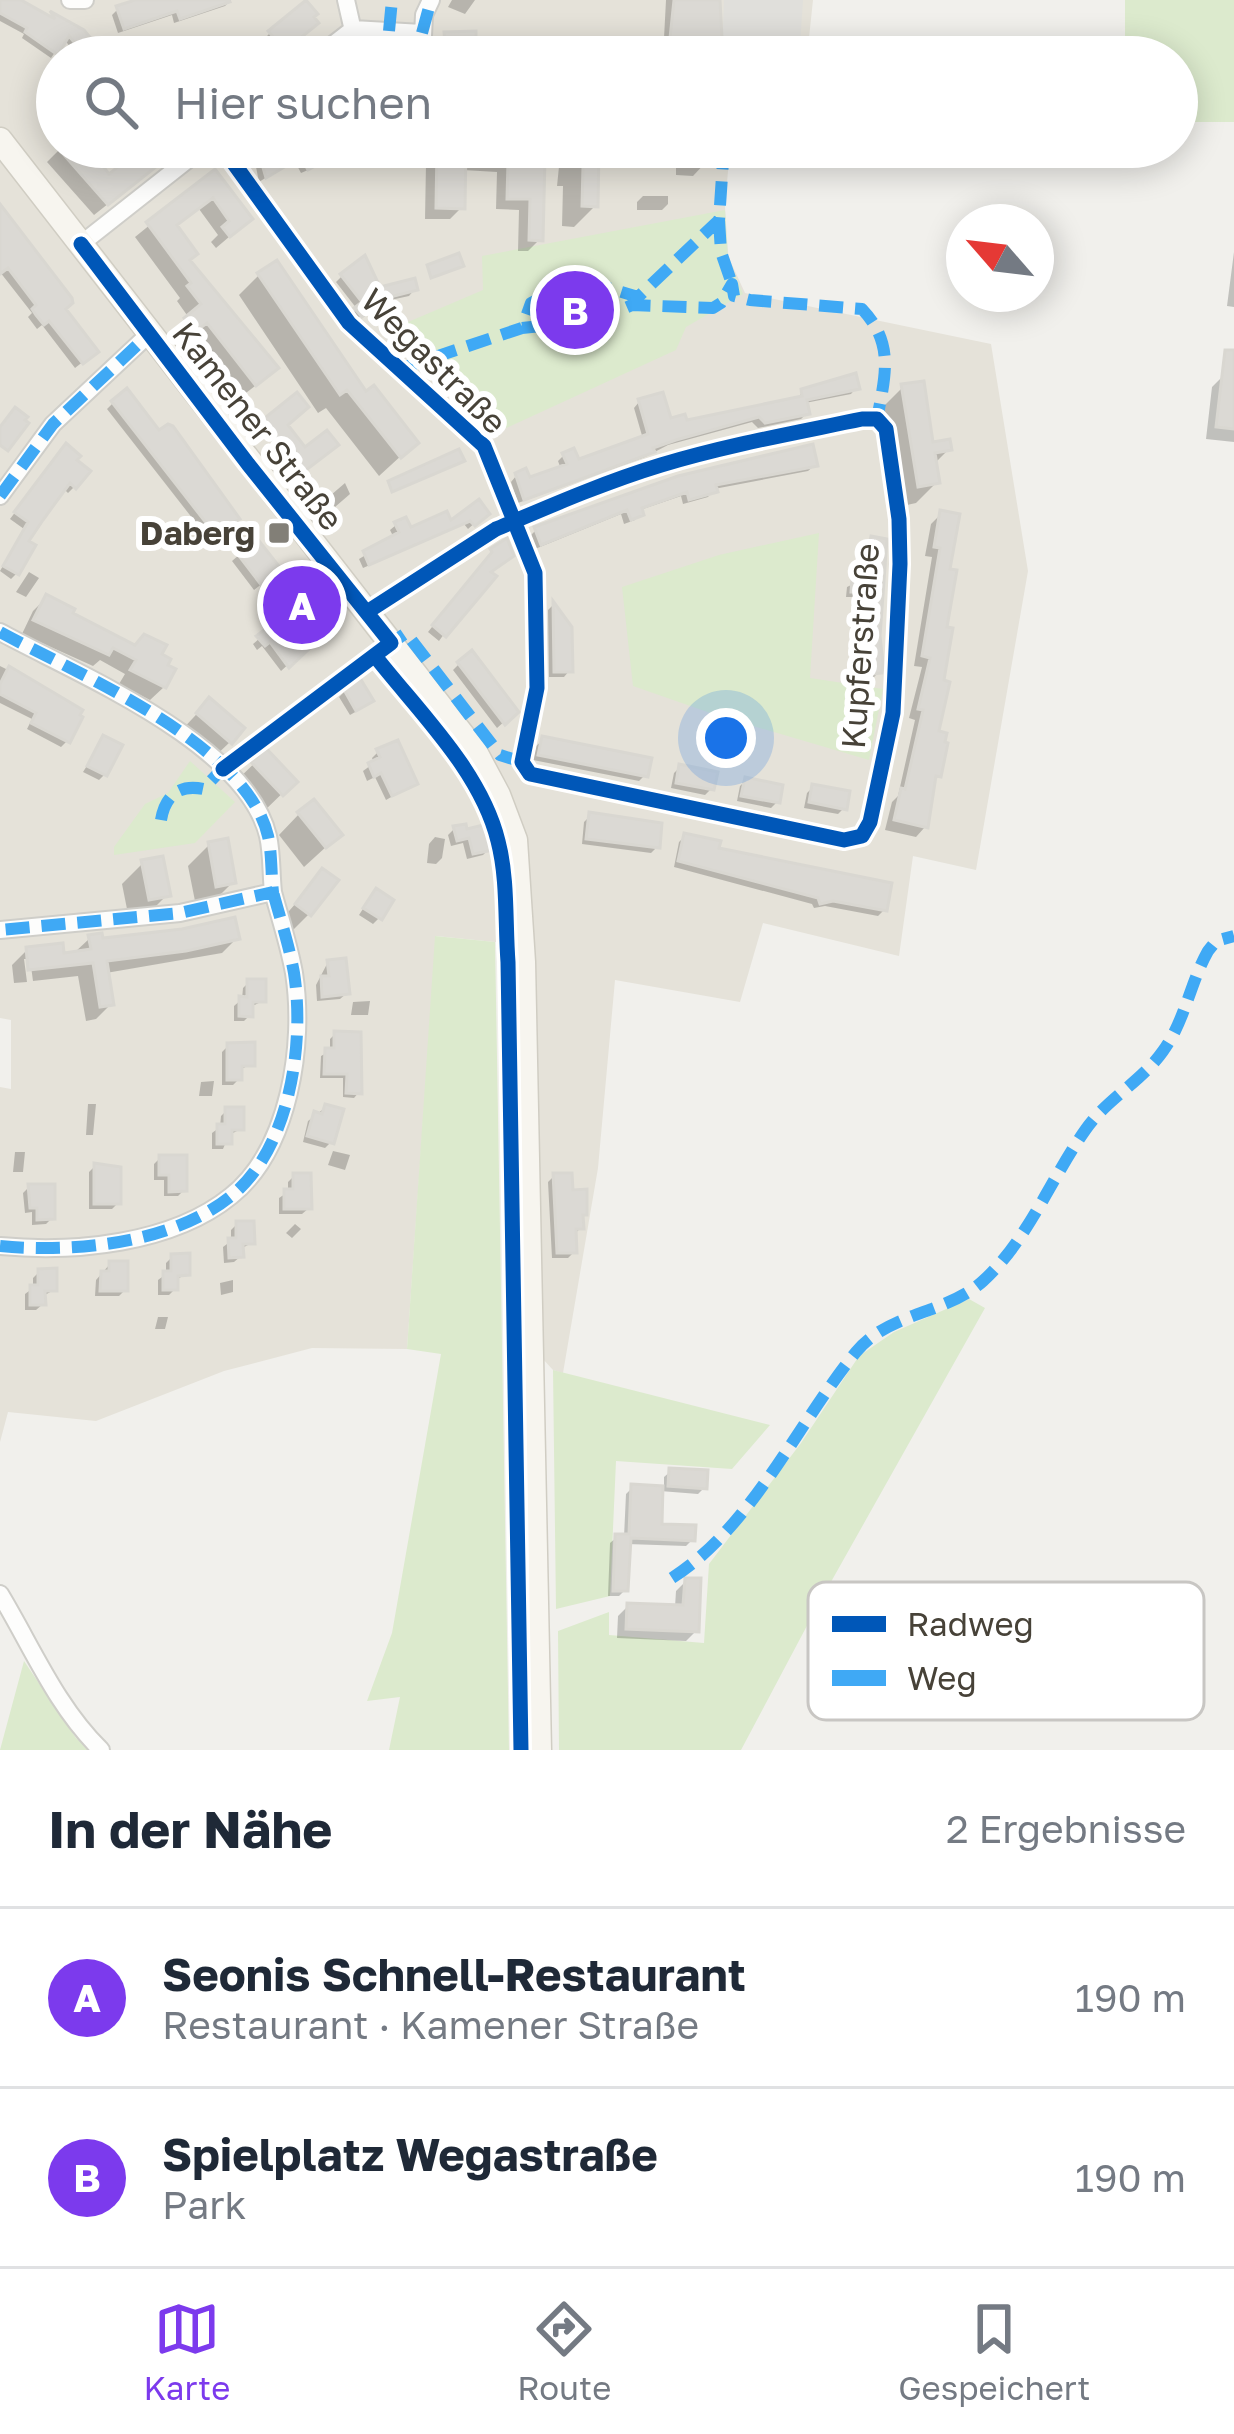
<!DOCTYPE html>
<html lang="de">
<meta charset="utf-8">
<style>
body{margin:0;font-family:"Golos Text",sans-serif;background:#f2f2f3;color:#1f2937}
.compass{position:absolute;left:946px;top:204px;width:108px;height:108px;border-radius:50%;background:#fff;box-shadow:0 6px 30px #0003;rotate:298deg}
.you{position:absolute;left:726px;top:738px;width:42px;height:42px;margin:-30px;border:9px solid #fff;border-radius:50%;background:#1a73e8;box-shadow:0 0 0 18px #1a73e833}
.badge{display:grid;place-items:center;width:78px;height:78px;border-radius:50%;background:#7c3aed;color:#fff;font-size:39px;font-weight:700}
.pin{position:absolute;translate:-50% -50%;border:6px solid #fff;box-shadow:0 3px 12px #0006}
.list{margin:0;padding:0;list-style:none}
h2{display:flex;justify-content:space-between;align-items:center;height:156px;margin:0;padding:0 48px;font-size:51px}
h2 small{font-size:39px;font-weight:400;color:#747a83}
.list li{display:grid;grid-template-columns:78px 1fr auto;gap:36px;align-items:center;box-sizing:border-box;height:180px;padding:0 48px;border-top:3px solid #e0e1e3}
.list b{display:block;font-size:45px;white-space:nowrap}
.list p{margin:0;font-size:39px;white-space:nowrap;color:#747a83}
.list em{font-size:39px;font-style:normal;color:#747a83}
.icon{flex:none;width:66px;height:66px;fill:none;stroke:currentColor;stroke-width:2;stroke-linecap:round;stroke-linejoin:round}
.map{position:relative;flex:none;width:1234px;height:1750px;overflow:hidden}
.search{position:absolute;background:#fff;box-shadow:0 6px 30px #0003;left:36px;right:36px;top:36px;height:132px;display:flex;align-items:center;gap:30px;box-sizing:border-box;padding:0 42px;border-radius:66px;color:#747a83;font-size:45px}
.sheet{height:516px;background:#fff}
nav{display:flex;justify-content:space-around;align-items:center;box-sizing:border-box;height:168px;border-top:3px solid #e0e1e3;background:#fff;font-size:33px;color:#747a83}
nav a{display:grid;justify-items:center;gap:6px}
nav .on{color:#7c3aed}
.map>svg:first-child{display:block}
</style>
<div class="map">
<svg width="1234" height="1750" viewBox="0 0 1234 1750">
<rect width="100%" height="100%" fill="#f1f0ec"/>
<path fill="#e5e2d9" d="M0 0H813L807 57H57V147H730L725 207 728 256 745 293 991 344 1028 571 976 870 913 856 899 956 763 923 740 1002 615 980 598 1168 563 1373 553 1370 542 1358 532 941 495 942 436 936 407 1349 312 1348 224 1371 96 1421 8 1412 0 1442V1087L11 1089V1020L0 1018Z"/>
<path fill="#dceacd" d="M1125 0H1234V122H1177V57H1125Z
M725 210 728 257 743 294 686 327 676 350 491 435 394 328 483 290 482 256Z
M819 533 810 678 883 689 869 760 719 716 633 686 622 587 719 555Z
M190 761 235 802 195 843 114 855V847L145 804 168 793Z
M435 936 495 942 509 1750H389L400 1697 367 1701 392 1633 441 1354 407 1349Z
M969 1299 985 1308 818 1605 741 1750H559L558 1631 609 1612V1635L704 1643 709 1564 801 1443 859 1356 894 1332Z
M553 1370 770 1425 732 1469 616 1461 610 1596 556 1609Z
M24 1661 76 1738 90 1750H0Z"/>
<path fill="#e0dfdb" d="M724 0H803L799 57 722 55Z"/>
<path fill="#0003" d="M0 0H19L82 32 102 57H78L64 39 51 58 22 38 24 34 0 21Z
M144 0H231L225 6 174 23 172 15 118 33 112 15 118 9Z
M452 0H475L465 14 448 7Z
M666 0H720L722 57H663Z
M309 28 280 52 264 39 270 33Z
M445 35 473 57H439V42Z
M547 50 598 52V57H541Z
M57 104V122L50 128 42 118Z
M62 147H84L109 178 148 147H180L94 215 47 162Z
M267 147H368L361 158 319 157 315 167 301 173 294 160 259 182 254 157Z
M383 147H550L549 158 541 166 540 239 528 251H518L519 210 496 209 497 172 463 170 462 207 450 219H425L426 163H383Z
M561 147H596L595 206 574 227 562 226 563 186H557Z
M609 147H708V160L693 176 676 175V167L609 165Z
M214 173 236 231 216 248 211 242 218 235 199 209 174 227 187 261 263 380 242 396 193 333 181 343 173 333 189 318 177 301 180 298 135 237Z
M643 196H668V204L662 210H637V202Z
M0 212 89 357 75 368 42 325 37 329 28 317 32 313 0 272Z
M1234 252V307L1227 306Z
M259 275 365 395 415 443 379 476 326 408 318 413 239 295Z
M342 276 378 290 415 289 409 296 377 303 354 321 350 316 357 309 336 282Z
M1224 375 1234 376V442L1206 439 1212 387Z
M903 387 931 445 949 449 934 464 937 482 916 503 898 507 882 408Z
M856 388 851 394 805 403 807 413 801 419 758 428 752 422 668 445 645 457 518 503 511 482 516 476 528 481 561 469 558 461 564 455 577 463 643 439 634 408 639 402 669 422 685 424 797 398 803 392Z
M297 396 284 425 305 451 335 444 292 478 284 469 289 464 260 427Z
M113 403 230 524 207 537 107 409Z
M60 453 73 460 74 487 68 493 63 488 24 542 17 573 11 579 0 571 24 529 10 519Z
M815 465 808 471 714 489 708 497 683 504 681 496 640 510 635 520 624 524 621 514 535 549 530 536 536 530 679 478Z
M345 483 350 494 335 507 332 503 328 506 324 501Z
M486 513 468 529 464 524 363 568 359 559 394 538 390 530 396 525 409 530 450 525Z
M941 514 947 572 935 733 938 776 933 781 925 827 916 837 885 830 892 802 898 796 915 720 909 718 922 667 914 666 932 557 925 556 931 524Z
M872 539 879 672 873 678 860 679 857 597H846L847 587 859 581 866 545Z
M255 541 272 576 254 590 232 561Z
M492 552 488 573 439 641 428 632Z
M29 572 39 578 26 597 16 592Z
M297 596 325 631 281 671 262 646 257 650 253 644 276 624 271 617Z
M46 598 69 615 134 648 158 655 164 687 150 700 119 684 125 674 100 660 93 666 22 634 33 611Z
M553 605 569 628 570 670 564 677H549L548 610Z
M459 664 515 712 497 728 453 670Z
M0 666 34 683 67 741 61 747 27 729 32 719 0 703Z
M345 691 364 707 350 715 339 697Z
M209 701 230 742 209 762 177 735Z
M104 739 105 774 99 780 83 772Z
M543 740 645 775 639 781 533 760 536 746Z
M266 752 294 782 260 815 232 785Z
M378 752 414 784 386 800 375 777 367 781 363 771 374 763 372 758Z
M680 767 711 789 705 795 671 788 674 773Z
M746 780 777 802 771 808 737 801 740 786Z
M813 787 844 808 838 814 804 808 807 793Z
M299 814 339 835 304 867 279 835Z
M590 816 657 847 651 853 582 844 584 822Z
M454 829 489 849 483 855 467 859 463 843 451 846 448 835Z
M685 836 716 850 884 910 878 916 825 906 814 908 812 904 674 867 679 842Z
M435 837 445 839 442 858 436 864 427 863 429 844Z
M209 845 233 882 212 903 196 906 188 866Z
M143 863 167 895 146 916 129 919 122 884Z
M323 872 309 914 288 935 276 926Z
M370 898 379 918 373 924 359 915Z
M90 938 100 941 237 938 222 953 106 973 111 1004 96 1019 86 1021 78 976 33 981 30 959H24L27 982 14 983 12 965 27 950 61 956 74 953Z
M328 962 347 993 340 999 317 1001 316 985Z
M249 982 263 1001 250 1007V1015L244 1021H234V1006L242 999 243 988Z
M370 1001 368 1015H351L353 1002Z
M335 1034 359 1092 354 1098 343 1097V1078H320L321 1056 330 1051V1039Z
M228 1046 252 1064 239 1070V1079L233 1085H222V1052Z
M214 1081 212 1096H199L201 1082Z
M88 1104H96L93 1135H86Z
M326 1107 331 1142 325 1148 303 1142 308 1121Z
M227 1110 241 1129 229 1135 223 1149H212V1133L220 1127 221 1116Z
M333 1151 350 1155 345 1170 328 1165Z
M15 1152H25L23 1172H13Z
M160 1158 184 1190 178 1196H164V1180H154V1164Z
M95 1166 118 1203 112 1209H89V1172Z
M294 1176 309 1208 302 1214H279V1198L288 1192V1182Z
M554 1176 570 1193 580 1218 581 1228 573 1235 574 1252 568 1258H552L548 1182Z
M29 1187 52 1218 46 1224 32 1225V1212L25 1213 23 1193Z
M237 1224 252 1243 240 1249 241 1256 234 1262 224 1263 223 1247 231 1241V1230Z
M295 1224 301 1229 292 1238 286 1233Z
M172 1257 187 1274 175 1280V1289L169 1295H158V1280L166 1274V1263Z
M110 1264 125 1290 119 1296H95L96 1280Z
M39 1272 54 1290 43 1296V1304L36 1310H25V1294L33 1288V1278Z
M233 1280V1292L221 1295 220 1283Z
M158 1317H168L165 1329H155Z
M671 1471 704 1488 698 1494 660 1491 658 1527 692 1540 686 1546 627 1544 625 1590 619 1596H608L610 1543 617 1537H624L626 1494 632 1488 664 1489V1477Z
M686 1581 696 1631 686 1641 617 1638 618 1616 628 1606 675 1607 676 1591Z"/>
<path fill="#dbd9d4" stroke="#d9d7d1" stroke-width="3" d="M0 0H21L55 19 50 11 84 30 106 57H86L69 36 58 55 25 32 27 28 0 13Z
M135 0H229L230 2 180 19 177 11 124 29 116 6Z
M306 0 318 14 314 17 319 23 288 48 283 42 280 45 268 31Z
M674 0H720L723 57H668Z
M476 31V57H446L444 32Z
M57 147H88L109 174 143 147H181L108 205Z
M257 147H321L318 149 324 161 308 170 301 157 266 178Z
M437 147H466L465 209 436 208Z
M499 147H553L552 159H545L543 241 529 240 530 199H507L508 161H498Z
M577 147H599L598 207 582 206 583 166H577Z
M215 169 253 219 230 237 222 227 229 221 213 198 177 225 198 254 190 260 279 368 256 386 207 323 195 332 184 318 201 304 187 286 191 283 146 222Z
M0 204 72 298 73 303 66 309 99 352 83 364 49 321 44 325 36 315 32 309 36 305 8 268 0 274Z
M459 253 464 266 431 278 427 265Z
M365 255 380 287 415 278 418 290 386 298 362 317 354 308 362 302 340 274Z
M277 260 366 391 374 385 419 443 401 458 347 390 340 395 257 273Z
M1225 350H1234V429L1216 427Z
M856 373 860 389 807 400 810 414 765 423 759 417 676 440 653 448 655 452 524 500 515 473 526 468 530 477 567 464 562 453 574 448 579 459 648 434 638 399 663 392 671 418 685 414 687 420 802 396 801 389Z
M924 381 933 442 950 439 952 450 935 453 940 483 918 487 901 384Z
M127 388 159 430 168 424 173 426 240 519 214 533 111 401Z
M297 392 309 407 288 425 305 447 327 430 339 445 297 477 286 463 291 459 261 421Z
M15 407 28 417 25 420 29 423 8 451 0 445V427Z
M66 443 81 456 77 460 91 471 76 489 70 483 43 520 29 541 36 545 19 575 3 566 28 522 14 512Z
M813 444 818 466 716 485 718 492 689 500 687 492 642 508 644 515 631 520 627 510 541 545 534 527 678 476Z
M459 449 465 461 392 492 388 481Z
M479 499 490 514 475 526 470 521 369 565 363 551 399 532 394 522 406 517 411 527 447 511 451 520Z
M940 510 960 514 950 569 957 570 947 627 953 628 944 680 950 682 939 731 947 733 945 742 948 743 941 777 936 776 928 828 894 820 901 788 905 789 923 710 918 709 930 658 922 656 940 548 934 547Z
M871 536 887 539 880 636 883 663 882 673 865 675 862 592H851L852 578H862Z
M256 537 282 570 262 586 236 552Z
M507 538 514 556 491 572 497 576 446 637 432 625 492 552 490 549Z
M298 591 328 631 289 668 270 642 265 646 256 636 281 617 275 609Z
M46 594 75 609 73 613 135 645 144 634 167 645 162 654 171 659 168 665 176 669 166 688 130 670 136 660 113 648 109 655 33 620Z
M553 601 572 627 573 672H554Z
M472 650 519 712 505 725 457 662Z
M9 666 83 710 80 715 83 717 70 743 31 723 36 713 0 694V684Z
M360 678 374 701 356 711 343 688Z
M209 697 245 728 232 744 196 713Z
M103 735 123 745 107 776 87 766Z
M542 736 652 758 648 777 538 755Z
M398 740 418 784 392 796 381 773 374 777 368 763 380 757 376 749Z
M266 748 298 782 283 796 251 762Z
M679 764 718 772 714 790 676 783Z
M745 777 783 785 780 803 741 796Z
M812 784 850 791 847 810 809 802Z
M314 799 343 835 326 848 297 812Z
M589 812 662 823 660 848 586 839Z
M466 824 467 829 487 824 493 850 473 854 469 838 457 841 453 826Z
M684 833 721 841 719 848 892 883 887 911 833 901 820 904 818 898 678 861Z
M228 838 236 883 216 887 208 842Z
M163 856 171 896 149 900 141 860Z
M322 868 339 880 311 916 295 904Z
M376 888 394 900 382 920 363 908Z
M235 917 240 939 186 951 107 961 114 1005 100 1007 93 963 28 970 26 947 63 943 64 953 91 949 88 935 102 933 103 938 182 929Z
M346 958 350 994 322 997 321 976H329L327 960Z
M247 979H266V1002H253V1017L239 1016V996L247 997Z
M334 1031 361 1032 362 1094 346 1093 347 1074H324L325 1048H334Z
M255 1042V1066H242V1080H227V1043Z
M325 1104 344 1109 334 1144 307 1136 314 1111 322 1114Z
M225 1107H244V1130H232V1144H217V1124H225Z
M159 1155H187V1191L169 1192V1175H159Z
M94 1163 121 1167V1204H94Z
M293 1173H311L312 1209H284V1189H293Z
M553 1173H572L573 1190 587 1189V1215H583L584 1229H576L577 1253H557Z
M28 1184H55V1219L37 1220V1208H30Z
M236 1221H254L255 1244H243L244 1257 229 1258 228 1238H236Z
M190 1253V1275L178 1276V1290H163V1271H171V1254Z
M109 1261H128V1291H100L101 1271H109Z
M57 1268V1291H45L46 1305H30V1285H38V1269Z
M669 1468 708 1470 707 1489 668 1486Z
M631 1484 663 1486 662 1524 696 1525 695 1541 631 1538 628 1591H613L615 1534H629Z
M685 1578H701L699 1632 626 1629 627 1603 683 1605Z"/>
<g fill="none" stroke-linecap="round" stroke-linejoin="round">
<g stroke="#cfcec9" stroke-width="20">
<path id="street" d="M70 0H85
M346 0 359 57
M317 57 353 29 422 33
M422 57 424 15 431 0
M222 147 349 323 484 446 535 573 537 688 522 762 530 774 844 840 862 836 870 822 893 713 900 564 899 519 886 429 877 419H862C795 433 727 445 661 465 605 482 550 506 496 529L367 612
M81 244 204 147
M0 496 53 424 148 335
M0 632C77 674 246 743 268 836 272 853 271 874 273 892L180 913 0 930
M0 1246C74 1253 172 1244 231 1196 290 1149 305 1043 294 973 289 945 280 918 273 892
M0 1594C32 1647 56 1706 101 1750"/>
</g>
<g stroke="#d0cdc3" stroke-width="27">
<path id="secondary" d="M0 140 474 750 498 795 515 840 523 962 539 1750"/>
</g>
<use href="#street" stroke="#fdfdfc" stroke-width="16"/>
<use href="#secondary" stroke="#f7f5ef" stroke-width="24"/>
<path stroke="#3fa9f5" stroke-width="12" stroke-dasharray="24 12" stroke-linecap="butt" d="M389 31 392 0
M422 33 431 0
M197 57 218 43
M719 220 721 252 732 284
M522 328 597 320 632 305 713 308 721 303 732 284 734 296 750 300 862 309C895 344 885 376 877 419
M399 369 522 328 531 303 568 284 602 286 638 297 719 220 724 147
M0 496 53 424 148 335
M0 632C77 674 246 743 268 836 272 853 271 874 273 892L180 913 0 930
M384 648 406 633 500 755 522 762
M161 820C165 796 179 784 203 789L229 762
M0 1246C74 1253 172 1244 231 1196 290 1149 305 1043 294 973 289 945 280 918 273 892
M672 1578C752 1527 797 1424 856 1352 889 1312 947 1314 983 1281 1028 1240 1051 1178 1086 1129 1107 1099 1142 1081 1163 1051 1185 1021 1190 983 1208 951L1216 941 1234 936"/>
<g stroke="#fff" stroke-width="22">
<path id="cycleway" d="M222 147 349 323 484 446 535 573 537 688 522 762 530 774 844 840 862 836 870 822 893 713 900 564 899 519 886 429 877 419H862C795 433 727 445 661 465 605 482 550 506 496 529L367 612
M81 244 248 464 391 643 223 769
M375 656C418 711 481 771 498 841 508 879 505 923 508 962L521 1750"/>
</g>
<use href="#cycleway" stroke="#0057b8" stroke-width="15"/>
</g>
<rect fill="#827f77" stroke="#fff" stroke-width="4.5" x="267" y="521" width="24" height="24" rx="6"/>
<g text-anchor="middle" stroke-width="12" stroke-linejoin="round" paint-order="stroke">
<g font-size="33" fill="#474238" stroke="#fff">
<text transform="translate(434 361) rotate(45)" y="12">Wegastraße</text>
<text transform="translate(258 426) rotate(52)" y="12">Kamener Straße</text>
<text transform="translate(860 646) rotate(-86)" y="12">Kupferstraße</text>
</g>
<g font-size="33" font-weight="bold" fill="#474238" stroke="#fff" text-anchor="end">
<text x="255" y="545">Daberg</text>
</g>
</g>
<rect x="808" y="1582" width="396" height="138" rx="18" fill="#fff" stroke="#c8c6c3" stroke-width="3"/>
<rect x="832" y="1616" width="54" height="16" fill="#0057b8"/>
<rect x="832" y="1670" width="54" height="16" fill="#3fa9f5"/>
<g font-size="33" fill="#474238">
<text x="907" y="1636">Radweg</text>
<text x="907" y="1690">Weg</text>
</g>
</svg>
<svg class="compass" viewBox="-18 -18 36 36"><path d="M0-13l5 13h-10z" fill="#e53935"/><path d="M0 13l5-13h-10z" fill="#747a83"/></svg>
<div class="you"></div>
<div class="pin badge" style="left:302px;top:605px">A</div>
<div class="pin badge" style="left:575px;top:310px">B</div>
<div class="search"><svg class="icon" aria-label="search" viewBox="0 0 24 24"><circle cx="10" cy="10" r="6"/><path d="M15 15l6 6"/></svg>Hier suchen</div>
</div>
<section class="sheet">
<h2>In der Nähe<small>2 Ergebnisse</small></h2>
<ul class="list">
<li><span class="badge">A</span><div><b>Seonis Schnell-Restaurant</b><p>Restaurant · Kamener Straße</p></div><em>190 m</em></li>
<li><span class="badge">B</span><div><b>Spielplatz Wegastraße</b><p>Park</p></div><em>190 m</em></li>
</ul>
</section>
<nav>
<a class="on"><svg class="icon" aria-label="map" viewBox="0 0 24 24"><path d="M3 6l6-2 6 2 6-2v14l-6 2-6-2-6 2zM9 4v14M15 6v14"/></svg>Karte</a>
<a><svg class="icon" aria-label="directions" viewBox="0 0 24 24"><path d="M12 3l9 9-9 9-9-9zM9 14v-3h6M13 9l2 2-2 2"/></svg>Route</a>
<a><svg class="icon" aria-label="saved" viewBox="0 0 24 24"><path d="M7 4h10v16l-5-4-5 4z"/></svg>Gespeichert</a>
</nav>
